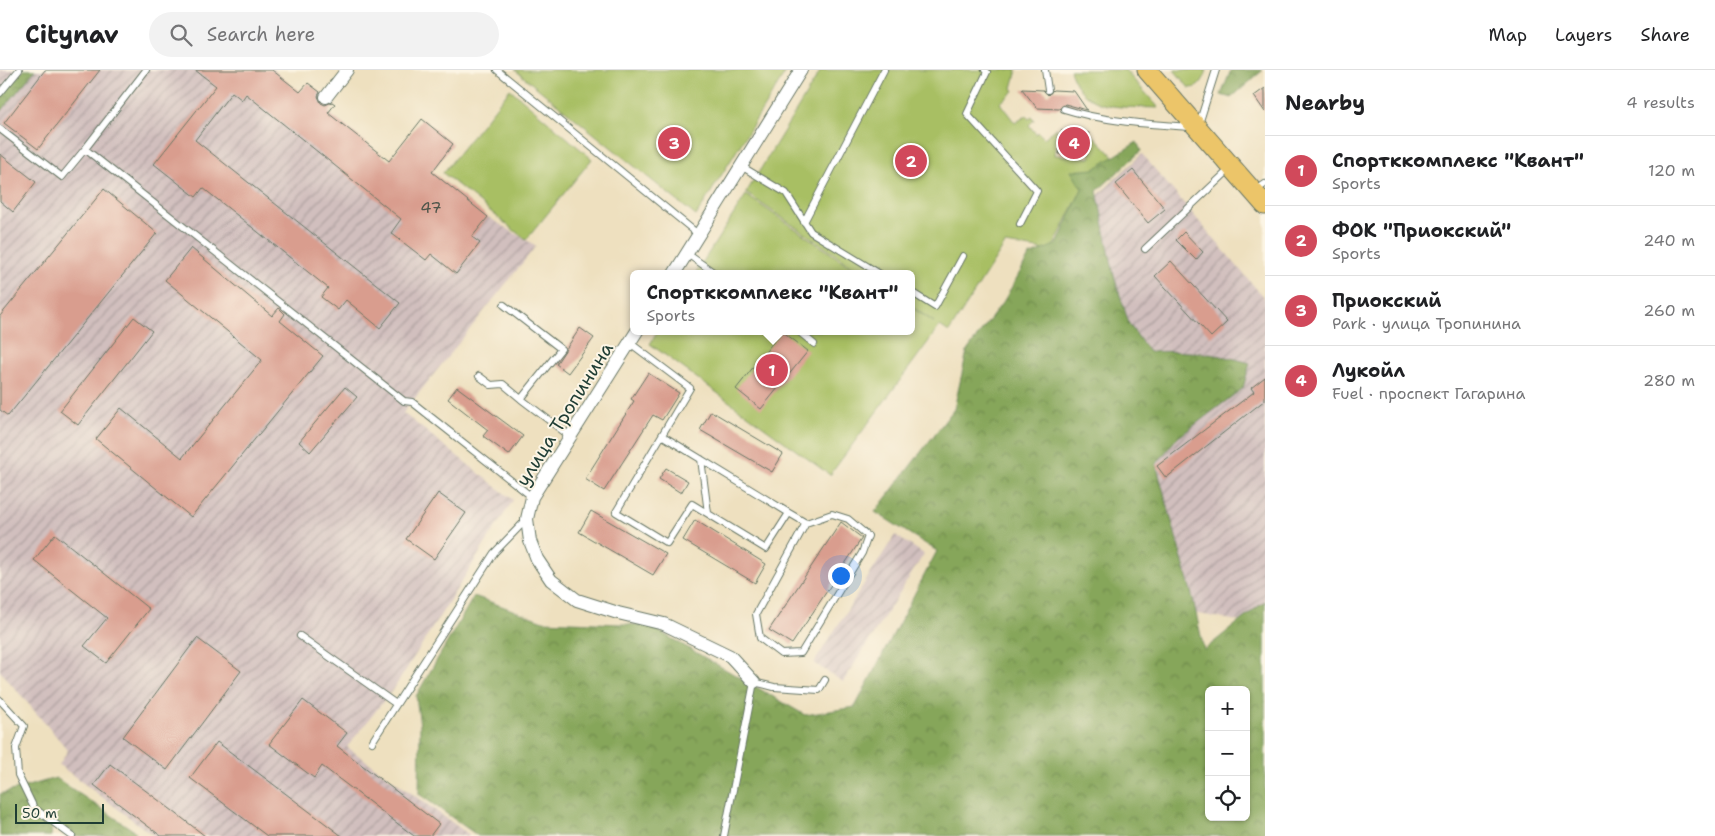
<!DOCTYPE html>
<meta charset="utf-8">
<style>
body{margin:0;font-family:"Shantell Sans",sans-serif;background:#f2f2f2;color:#202124}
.controls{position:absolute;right:15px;bottom:15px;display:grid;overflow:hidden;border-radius:8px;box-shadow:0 1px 4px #0004}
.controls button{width:45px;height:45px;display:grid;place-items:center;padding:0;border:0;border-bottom:1px solid #e0e0e0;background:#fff;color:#202124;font:25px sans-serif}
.scale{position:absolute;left:15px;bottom:12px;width:89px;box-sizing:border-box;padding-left:5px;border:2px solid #1f3d34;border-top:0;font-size:14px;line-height:18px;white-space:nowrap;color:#1f3d34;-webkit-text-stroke:4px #fcf5e5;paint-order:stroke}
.you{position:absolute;left:840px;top:505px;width:18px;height:18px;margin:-12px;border:4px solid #fff;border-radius:50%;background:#1a73e8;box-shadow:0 0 0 8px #1a73e833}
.badge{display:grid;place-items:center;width:32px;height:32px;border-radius:50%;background:#d1495b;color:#fff;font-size:16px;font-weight:700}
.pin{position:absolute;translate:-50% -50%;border:2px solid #fff;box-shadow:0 1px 5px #0006}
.popup{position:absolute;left:630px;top:200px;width:285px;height:65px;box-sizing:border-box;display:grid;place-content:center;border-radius:8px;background:#fff;filter:drop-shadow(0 1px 4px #0005);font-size:16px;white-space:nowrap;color:#757577}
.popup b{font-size:19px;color:#202124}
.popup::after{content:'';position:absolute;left:50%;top:100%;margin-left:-10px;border:10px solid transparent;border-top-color:#fff}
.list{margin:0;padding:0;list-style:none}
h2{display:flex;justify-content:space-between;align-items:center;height:65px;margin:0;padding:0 20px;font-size:21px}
h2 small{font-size:16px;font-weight:400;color:#757577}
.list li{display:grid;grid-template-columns:32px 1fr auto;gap:15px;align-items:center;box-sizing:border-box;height:70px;padding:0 20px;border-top:1px solid #e0e0e0}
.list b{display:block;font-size:19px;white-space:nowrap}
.list p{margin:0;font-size:16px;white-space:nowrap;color:#757577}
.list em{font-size:16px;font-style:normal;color:#757577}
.icon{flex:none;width:28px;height:28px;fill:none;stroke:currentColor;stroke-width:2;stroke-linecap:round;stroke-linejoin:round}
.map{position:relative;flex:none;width:1265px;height:766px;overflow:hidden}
header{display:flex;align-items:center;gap:30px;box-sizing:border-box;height:70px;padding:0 25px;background:#fff;border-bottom:1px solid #e0e0e0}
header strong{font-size:24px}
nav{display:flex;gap:28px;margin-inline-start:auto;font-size:18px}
.search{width:350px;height:45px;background:#f2f2f2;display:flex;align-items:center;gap:12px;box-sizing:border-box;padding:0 18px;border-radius:28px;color:#757577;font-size:19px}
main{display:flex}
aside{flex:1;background:#fff}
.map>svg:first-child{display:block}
</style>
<header>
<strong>Citynav</strong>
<div class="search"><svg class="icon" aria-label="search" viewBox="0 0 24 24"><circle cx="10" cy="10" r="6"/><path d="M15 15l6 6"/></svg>Search here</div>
<nav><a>Map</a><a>Layers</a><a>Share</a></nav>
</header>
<main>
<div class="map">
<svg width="1265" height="766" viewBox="0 0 1265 766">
<defs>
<pattern id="industrial-furrows" width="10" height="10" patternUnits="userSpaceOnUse" patternTransform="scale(1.25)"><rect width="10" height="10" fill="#d1bfbe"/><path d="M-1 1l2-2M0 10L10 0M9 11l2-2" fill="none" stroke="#a99c9b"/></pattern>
<pattern id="forest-crowns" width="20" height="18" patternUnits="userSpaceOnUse" patternTransform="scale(1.25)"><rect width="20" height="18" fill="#86a65a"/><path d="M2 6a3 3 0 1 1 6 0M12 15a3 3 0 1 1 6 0" fill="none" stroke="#6d884b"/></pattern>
</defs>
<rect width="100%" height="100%" fill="#fcf5e5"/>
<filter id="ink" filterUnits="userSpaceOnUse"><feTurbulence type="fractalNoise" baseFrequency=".02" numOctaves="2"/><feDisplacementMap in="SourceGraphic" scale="10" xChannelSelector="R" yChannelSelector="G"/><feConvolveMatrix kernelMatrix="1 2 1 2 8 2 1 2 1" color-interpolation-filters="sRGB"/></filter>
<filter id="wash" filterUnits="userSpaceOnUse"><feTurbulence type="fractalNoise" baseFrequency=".0096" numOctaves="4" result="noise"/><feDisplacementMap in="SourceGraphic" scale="20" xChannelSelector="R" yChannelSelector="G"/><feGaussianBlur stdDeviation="1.12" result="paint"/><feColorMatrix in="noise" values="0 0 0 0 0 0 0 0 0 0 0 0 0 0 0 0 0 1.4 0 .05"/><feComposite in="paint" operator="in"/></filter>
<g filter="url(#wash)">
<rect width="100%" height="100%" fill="#eee0bf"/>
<path fill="url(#industrial-furrows)" d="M0 0H276L275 2 300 22 308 13 335 34 329 43 389 91 422 49 453 74 432 102 488 147 536 176 403 343 513 430 395 617 347 677 471 766H154L59 695 68 680 0 601Z
M1142 84 1265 229V556L1188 542 1095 128Z
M895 465 924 484 843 612 814 593Z"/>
<path fill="#a8bf64" stroke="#647e4c" d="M515 0H787L696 146Z
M821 0H1017L1012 18 1014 21 1000 33 1015 53 1026 46 1029 49 1032 47 1034 50 1029 55 1036 64 1038 62 1044 68 1057 58 1055 85 1090 88 1093 65 1122 95 1083 117 1051 181 1005 174 949 262 940 256 830 405 650 274 658 261H911V237L934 252 911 236V204H864L746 123Z
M1070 0H1125L1159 38C1122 36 1084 44 1070 0Z
M1174 0H1207C1204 9 1200 19 1189 18Z
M510 19 592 89 526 170 443 103Z
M746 125 861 204H695Z"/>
<path fill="url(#forest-crowns)" stroke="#527247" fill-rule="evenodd" d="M23 0H35L0 43V28Z
M1231 0H1263L1231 28 1221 25Z
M1137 72 1141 81 1097 121 1114 206 1129 254 1149 282C1186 280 1215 283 1250 293L1243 318 1176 369 1156 394 1193 529 1204 580 1265 531V766H478L419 724 420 656 416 626 474 526 543 551 648 555 805 645 855 637 937 481 875 442 954 339 967 281 1005 229 1029 186 1057 174 1082 119 1071 101 1094 99ZM1209 620H1246V747H1209Z
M56 708 136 762 133 766H71L52 755 51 766H0V724Z"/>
<g id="blocks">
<path fill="#d99d8e" d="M45 0H100L38 79 4 53Z
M195 0H272L300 22 308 13 320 22 318 26 321 33 325 35 332 32 335 34 328 43 389 91 422 49 453 74 432 102 488 147 472 167 480 173 456 204 431 184 426 190 391 163 401 149 246 24 242 30 232 22 195 70 400 233 380 258 346 230 338 240 321 227 328 218 203 118 196 127 154 94 216 16Z
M1265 18V42L1254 26Z
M1022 19 1043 20 1048 25 1053 20 1074 21 1087 40 1065 34 1059 39 1037 38Z
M1061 61 1089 63 1087 85 1059 84Z
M0 84 36 112 13 142 0 131Z
M1133 100 1165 139 1148 153 1116 114Z
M104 119 157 163 8 346 0 340V246Z
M1184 162 1203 182 1196 190 1176 170Z
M191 178 272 246 279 238 285 244 280 251 323 286 191 447 96 369 121 338 182 388 262 290 165 210Z
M1171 191 1227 252 1211 267 1155 206Z
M134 247 152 261 78 355 60 341Z
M580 258 594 268 568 303 556 294Z
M782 261 808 281 761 339 736 319Z
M648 303 679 323 662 350 653 345 604 421 585 409 634 331 631 329Z
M1265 307V330L1166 408 1157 396 1254 322 1251 318Z
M345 317 357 327 310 382 299 372Z
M457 317 523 366 509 385 483 366 488 360 448 329Z
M711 341 783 384 772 402 700 360Z
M666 398 688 411 681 423 659 409Z
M438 423 466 443 434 489 406 469Z
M591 441 666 484 653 505 579 462Z
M695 450 766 494 755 513 683 470Z
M841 452 862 468 792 574 769 560Z
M55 464 149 539 106 593 84 576 107 548 34 490Z
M197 568 241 601 167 700 123 667Z
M303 630 347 663 337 676 439 754 430 766H414L322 696 314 708 269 674Z
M217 672 342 766H267L190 708Z
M110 694 173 741 205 766H161L145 754 94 715Z"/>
</g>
</g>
<g filter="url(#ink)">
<use href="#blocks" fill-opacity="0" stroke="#677665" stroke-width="1"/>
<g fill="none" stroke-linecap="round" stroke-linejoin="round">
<g stroke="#677665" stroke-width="8">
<path id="lane" d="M497 0 698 164
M985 0 987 2 967 44 1037 121 1020 154
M1045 0 1048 20
M0 23 19 0
M1064 39C1105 52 1149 54 1191 57
M1199 54 1216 0
M0 59 62 107 85 79 404 331 412 332 532 427
M85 79 146 0
M741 96 786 123 811 162 880 204
M1255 121 1265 114
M804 152 884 0
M1145 179 1231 98
M686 183 716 204
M911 222 935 237 963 186
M504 235 561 279 521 329 571 367
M798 261 814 274
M630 273 690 318 616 442 667 473 692 434 766 479 789 443 663 366
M479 306 491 315 503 314 521 329
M701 389 708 443
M789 443 806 453 756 544 760 568 781 584 801 583 862 483 868 466 848 449 832 444 806 453
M300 566 396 634
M0 630 24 656 16 678 18 705 34 738 72 766
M372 672 494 483 526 450
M724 766 754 612 774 617 819 620 825 610"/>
</g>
<g stroke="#677665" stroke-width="14">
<path id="street" d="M326 27 347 0
M674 204 801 0
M637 261 532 427 527 449 530 471 537 489 551 510 577 530 618 543 664 554 730 586 754 612"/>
</g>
<g stroke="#677665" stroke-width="21">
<path id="primary" d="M1147 0 1265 135"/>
</g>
<use href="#lane" stroke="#fff" stroke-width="6"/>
<use href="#street" stroke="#fff" stroke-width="12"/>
<use href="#primary" stroke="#ecc569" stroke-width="19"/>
</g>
</g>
<g text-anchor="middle" stroke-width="4" stroke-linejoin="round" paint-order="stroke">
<g font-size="16" fill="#4e554a">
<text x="431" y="143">47</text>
</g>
<g font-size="19" fill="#1f3d34" stroke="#fcf5e5">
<text transform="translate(564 344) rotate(-58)" y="7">улица Тропинина</text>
</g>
</g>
</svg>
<div class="controls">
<button>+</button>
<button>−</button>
<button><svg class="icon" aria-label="locate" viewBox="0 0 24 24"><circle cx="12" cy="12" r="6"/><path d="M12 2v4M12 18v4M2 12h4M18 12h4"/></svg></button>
</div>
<div class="scale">50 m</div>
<div class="you"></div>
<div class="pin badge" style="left:772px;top:300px">1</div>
<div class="popup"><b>Спортккомплекс &quot;Квант&quot;</b>Sports</div>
<div class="pin badge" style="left:911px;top:91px">2</div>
<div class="pin badge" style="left:674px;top:73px">3</div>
<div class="pin badge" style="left:1074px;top:73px">4</div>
</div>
<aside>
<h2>Nearby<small>4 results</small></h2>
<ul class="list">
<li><span class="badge">1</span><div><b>Спортккомплекс &quot;Квант&quot;</b><p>Sports</p></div><em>120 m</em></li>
<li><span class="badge">2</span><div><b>ФОК &quot;Приокский&quot;</b><p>Sports</p></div><em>240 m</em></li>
<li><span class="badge">3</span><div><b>Приокский</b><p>Park · улица Тропинина</p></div><em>260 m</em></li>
<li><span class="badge">4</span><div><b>Лукойл</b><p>Fuel · проспект Гагарина</p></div><em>280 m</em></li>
</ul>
</aside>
</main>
